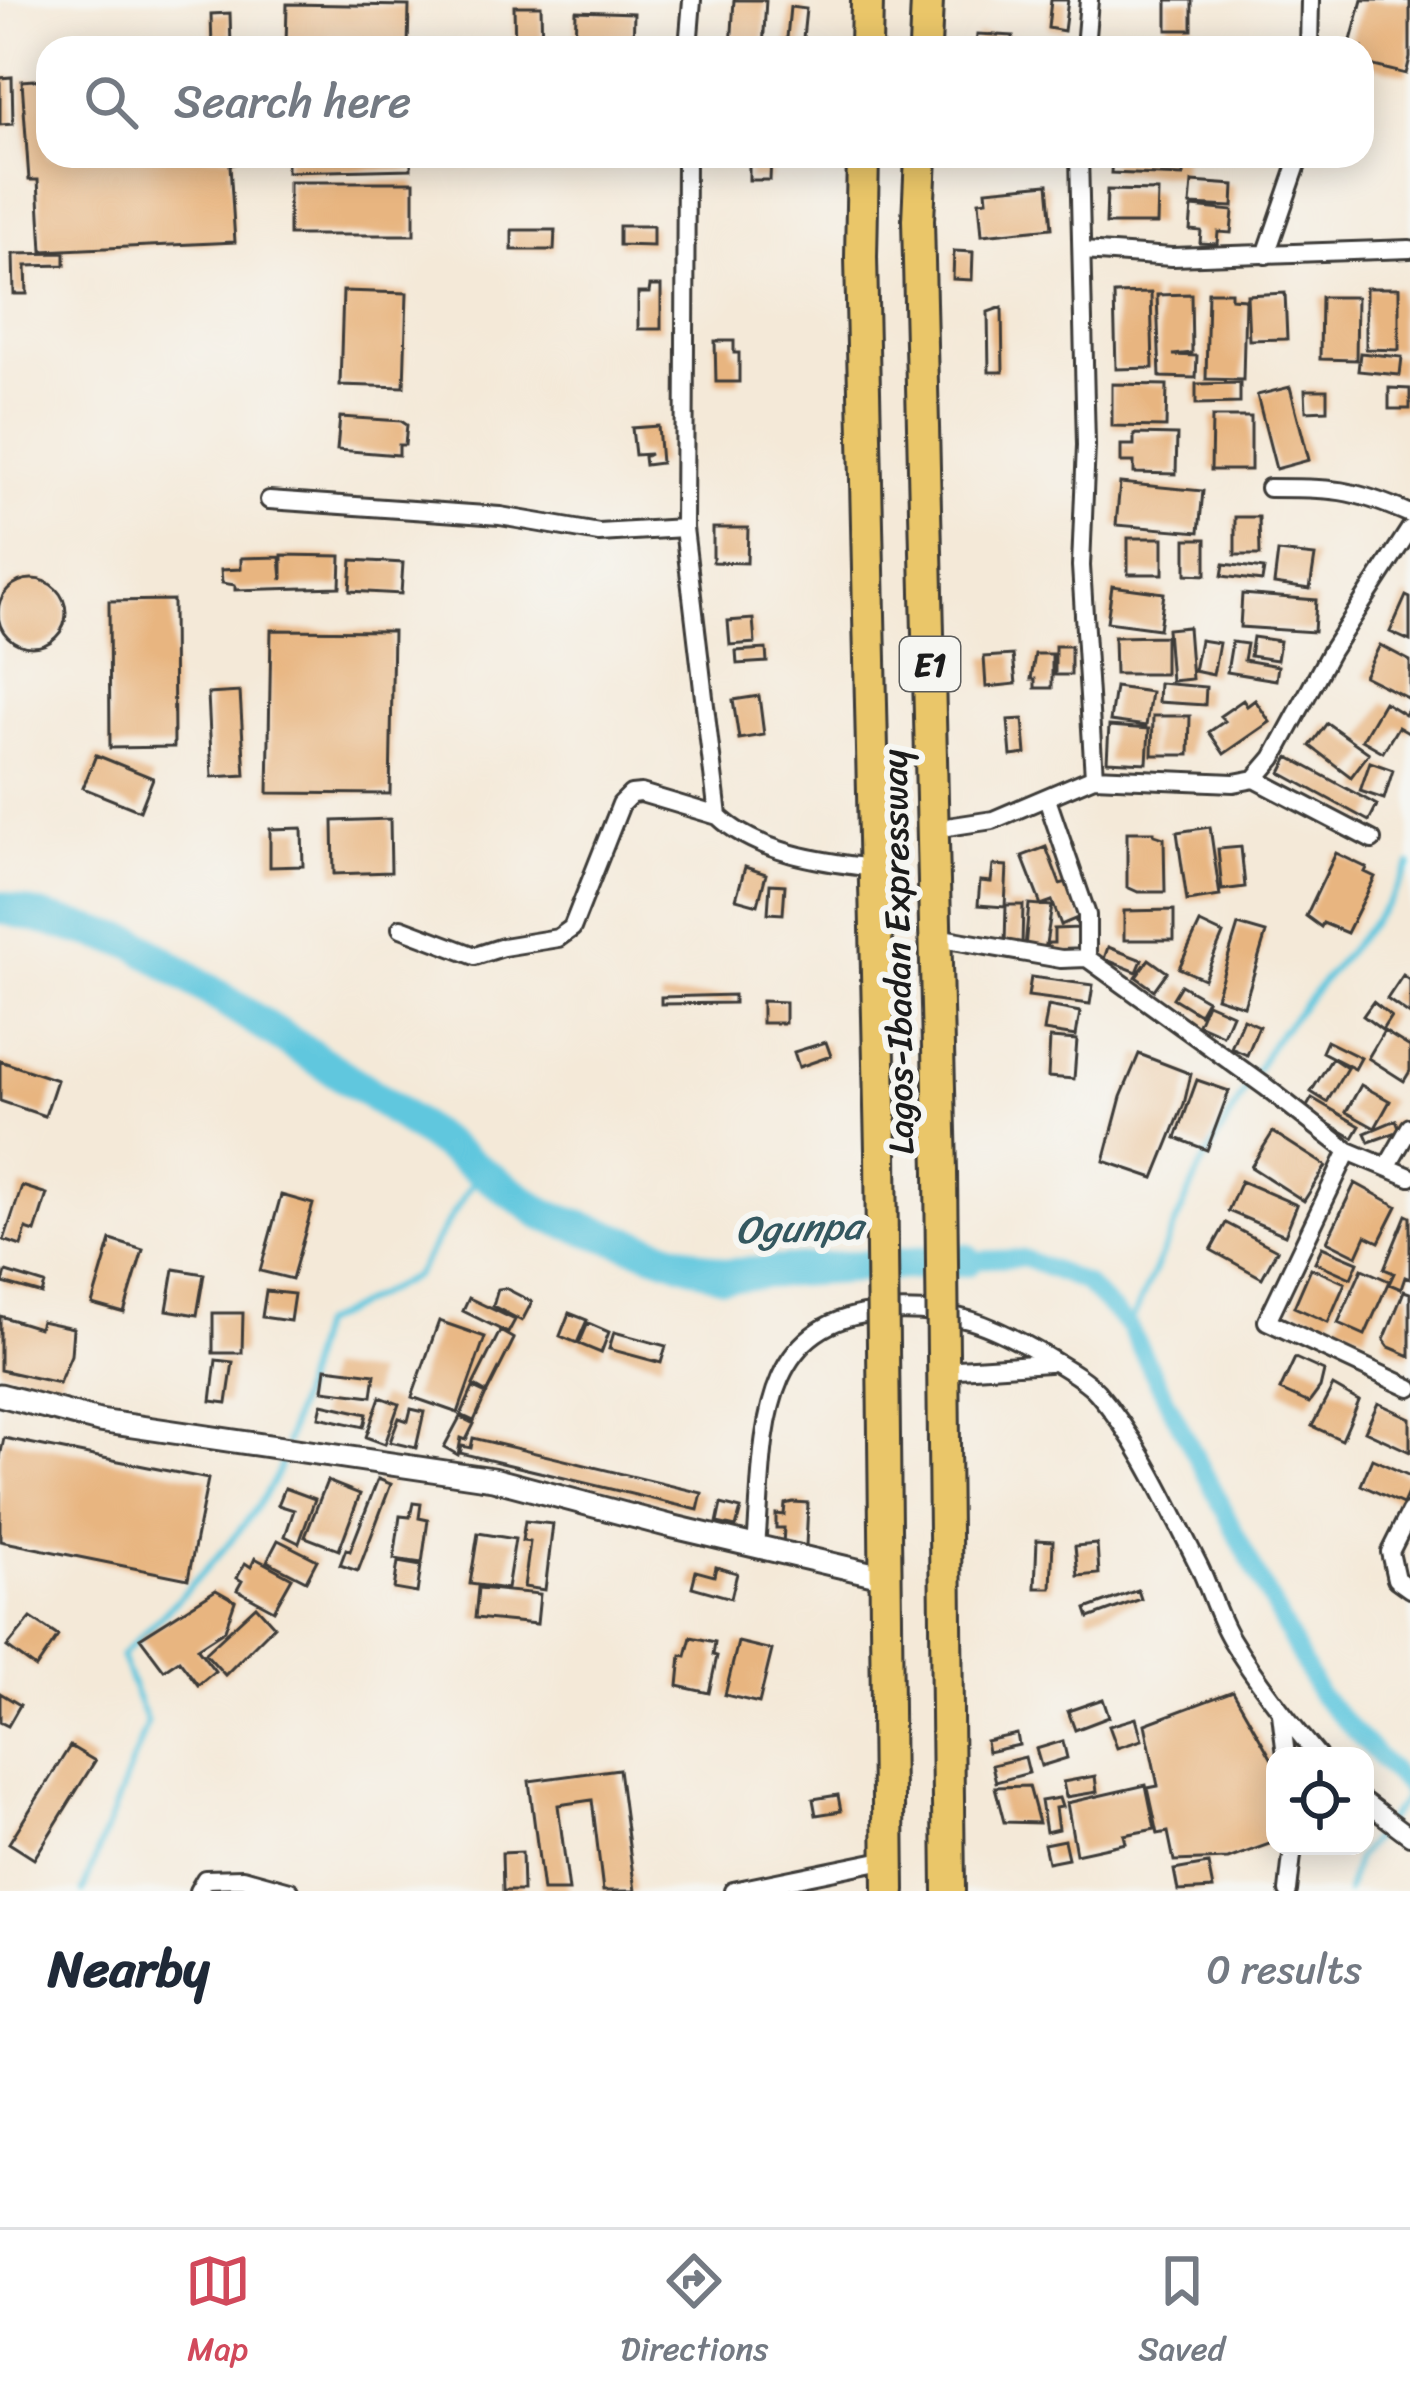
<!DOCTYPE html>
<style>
body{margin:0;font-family:Sriracha,sans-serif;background:#f6f6f7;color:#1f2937}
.controls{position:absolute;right:36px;bottom:36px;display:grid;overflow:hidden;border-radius:24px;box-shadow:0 6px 30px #0003}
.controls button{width:108px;height:108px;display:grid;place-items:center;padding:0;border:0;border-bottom:3px solid #e0e1e3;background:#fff;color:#1f2937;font:60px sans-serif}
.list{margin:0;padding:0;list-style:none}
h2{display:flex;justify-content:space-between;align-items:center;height:156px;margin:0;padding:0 48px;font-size:51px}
h2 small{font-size:39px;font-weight:400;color:#747a83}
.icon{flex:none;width:66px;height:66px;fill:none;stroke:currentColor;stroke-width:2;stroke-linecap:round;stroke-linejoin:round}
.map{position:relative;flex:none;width:1410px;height:1891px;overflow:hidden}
.search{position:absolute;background:#fff;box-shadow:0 6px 30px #0003;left:36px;right:36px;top:36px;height:132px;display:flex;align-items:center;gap:30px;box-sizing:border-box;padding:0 42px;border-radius:36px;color:#747a83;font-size:45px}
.sheet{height:336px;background:#fff}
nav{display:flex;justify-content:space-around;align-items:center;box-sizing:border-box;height:168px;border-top:3px solid #e0e1e3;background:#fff;font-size:33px;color:#747a83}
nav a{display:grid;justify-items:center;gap:6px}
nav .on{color:#d1495b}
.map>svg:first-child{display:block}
</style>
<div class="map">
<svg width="1410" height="1891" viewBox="0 0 1410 1891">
<rect width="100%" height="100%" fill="#f6f6f2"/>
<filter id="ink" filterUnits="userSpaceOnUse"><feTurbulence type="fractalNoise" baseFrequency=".00833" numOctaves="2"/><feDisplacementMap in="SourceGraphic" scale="24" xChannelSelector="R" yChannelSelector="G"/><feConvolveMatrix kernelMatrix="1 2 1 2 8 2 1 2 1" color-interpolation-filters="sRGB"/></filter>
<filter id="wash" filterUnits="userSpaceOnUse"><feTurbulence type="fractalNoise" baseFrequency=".004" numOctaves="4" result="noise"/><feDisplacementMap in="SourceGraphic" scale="48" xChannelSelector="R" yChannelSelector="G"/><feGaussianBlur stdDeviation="2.7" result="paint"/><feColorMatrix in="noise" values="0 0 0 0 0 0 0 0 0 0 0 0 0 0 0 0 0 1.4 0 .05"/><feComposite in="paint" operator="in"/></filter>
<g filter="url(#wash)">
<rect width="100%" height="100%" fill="#f4e9d8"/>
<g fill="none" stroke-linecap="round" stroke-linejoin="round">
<path stroke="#61c7de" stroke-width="6" d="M1129 1327 1201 1167 1274 1040 1389 902 1410 865
M286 1443 319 1325 415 1276 480 1170
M83 1891 147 1723 121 1656C163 1614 272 1510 283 1456
M1347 1891 1356 1860 1410 1792"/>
<path stroke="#61c7de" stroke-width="18" d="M966 1260 1023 1258 1085 1283 1129 1327 1319 1694 1410 1790"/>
<path stroke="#61c7de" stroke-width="33" d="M0 907 135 943 364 1089 544 1215 725 1275 966 1260"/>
</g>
<g id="blocks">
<path fill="#e8b580" d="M734 0H766L763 48H731Z
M1051 0H1068L1064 31 1048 28Z
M1167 0H1192V30H1167Z
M1362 0H1410V58L1406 74 1362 63V48H1349Z
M287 4 409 6 408 48H286Z
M514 6H541L542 48H515Z
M790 7 806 9 802 48H786Z
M576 11 634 13 633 48H575Z
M230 13 231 48H212L211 14Z
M977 34 1013 36 1012 48H976Z
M135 39V48H60V43Z
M12 77 13 124 0 125V78Z
M48 79V156H233L234 164 230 165 235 242 42 251 38 180H29L22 81Z
M287 156H411V169L287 172Z
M749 156H771L770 180H749Z
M1112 156H1167V160L1169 156H1184L1183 176 1111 173Z
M289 182H414V235H289Z
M1192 182 1234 185 1233 207 1190 205Z
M1048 184 1052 228 982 235 979 201 987 200 986 190Z
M1107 190 1158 191 1157 224H1106Z
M1192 207 1233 211 1231 233 1218 232 1217 244 1200 243 1201 231 1190 230Z
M619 226H653V246L619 245Z
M512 230H555L554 250H512Z
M954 251 973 252 972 280 953 279Z
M65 253V265L26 266 27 294H14L13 254Z
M650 286H661V329H638V293H649Z
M1366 288H1399V350L1366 349Z
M343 291 407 293 404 387 340 385Z
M1208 292H1231V298L1245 299 1243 380 1206 379Z
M1151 293 1153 368 1116 369 1114 294Z
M1285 293 1287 339 1249 340 1247 295Z
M1191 294 1192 353 1173 355 1197 356 1196 378 1160 377 1157 295Z
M1321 297H1357L1356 360 1320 359Z
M1002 307 1003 372H989L988 312Z
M715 341H734V353H739V382H716Z
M1360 353 1402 357 1400 375 1358 371Z
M1240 383V403L1196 404V384Z
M1112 384 1167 385 1166 427 1112 426Z
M1290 387 1309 460 1276 469 1257 395Z
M1389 388 1410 389V409H1389Z
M1305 390H1327V410L1306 411Z
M340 417 401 421 407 425 405 445H399V455L337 450Z
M1212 417H1251V470H1211Z
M658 426 661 463 645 465 644 457 650 454 635 455 632 428Z
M1134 434 1177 435 1176 474 1134 473V462H1121V445H1134Z
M1120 483 1203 491 1199 532 1116 525Z
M1235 517H1259L1260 555H1235Z
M713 528H748L747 563 713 562Z
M1128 538H1163V574H1128Z
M1186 539H1206V575L1186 574Z
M1278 552 1315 556 1310 589 1274 584Z
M282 555 341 556 340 587 235 590V585L222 583 221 570 241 569V558L280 557 282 580Z
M352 560 403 563 401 594 350 591Z
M1224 564 1264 569 1262 581 1222 576Z
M-2 613a34 34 0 1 1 68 0a34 34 0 1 1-68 0Z
M1112 586 1164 593 1159 629 1107 622Z
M1242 594 1316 600 1314 632 1240 627Z
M1406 596 1410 598V641L1390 632Z
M173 600 174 747 110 748 109 601Z
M753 619 755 643 730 645 728 621Z
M1188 627 1192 679 1171 681 1167 629Z
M271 630 393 631 390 794 268 793Z
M1165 636V674H1115L1114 637Z
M1253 637 1280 641 1277 660 1250 656Z
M1200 640 1219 643 1213 675 1194 671Z
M1232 642 1247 644 1244 660 1278 666 1276 680 1227 672Z
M1380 645 1410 661V699L1364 676Z
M1055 646H1071V675H1055Z
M766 649 767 662 737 664 736 651Z
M1035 654H1052V688H1035V679H1031Z
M1013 655 1016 684 986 687 984 657Z
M1159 683 1206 687 1205 705 1158 702Z
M1115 687 1151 692 1146 726 1110 721Z
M240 692 245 775 212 777 208 694Z
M759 696 764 735 739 739 733 700Z
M1243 700 1247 706 1255 700 1270 722 1224 754 1209 732 1225 721 1220 716Z
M1384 702 1405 715 1410 706V734L1398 727 1383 752 1362 740Z
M1153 716H1190L1189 755H1152Z
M1023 719 1026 754 1011 756 1008 720Z
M1327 723 1369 753 1351 777 1310 746Z
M1109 726 1149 729 1147 763 1107 761Z
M96 755 153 778 140 811 83 788Z
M1289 757 1377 805 1369 821 1281 773Z
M1370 762 1393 770 1384 799 1360 791Z
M390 819 391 872 334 874 333 821Z
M1210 827 1220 896 1187 901 1177 832Z
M302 828 303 866 270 867V829Z
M1127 832H1154V835L1164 838 1165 892H1138L1127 887Z
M1046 847 1060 884 1067 882 1083 925 1078 927 1075 919 1061 925 1052 901 1041 905 1022 856Z
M1241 847 1245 887 1222 890 1218 849Z
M1336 853 1367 868 1365 872 1375 877 1347 933 1323 923 1321 927 1306 916Z
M993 865 1007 866 1005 907 978 905 980 881 991 882Z
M745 867 766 874 758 905 736 899Z
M770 884 785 885 783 914 768 913Z
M1029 904 1052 906 1045 950 1025 948Z
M1006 905H1023L1022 945H1005Z
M1174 910V940H1124V911Z
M1200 923 1223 934 1204 979 1179 968Z
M1238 925 1266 933 1244 1006 1216 997Z
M1079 928V954L1047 951 1048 943H1054V929Z
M1108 947 1142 960 1137 972 1104 959Z
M1149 959 1167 972 1154 990 1136 977Z
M1403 975 1410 980V1015L1387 999Z
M1031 977 1093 985 1090 1004 1028 996Z
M1181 985 1207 1000 1199 1014 1173 998Z
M734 995V1003L661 1004V997Z
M762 1001 785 1002V1023H762Z
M1373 1002 1391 1016 1382 1030 1363 1016Z
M1207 1003 1232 1014 1223 1035 1198 1024Z
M1048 1006 1080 1012 1076 1036 1044 1031Z
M1243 1019 1259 1026 1247 1055 1231 1048Z
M1384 1031 1410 1047V1071L1404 1081 1368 1058Z
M1050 1038 1077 1040 1074 1079 1048 1077Z
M1327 1041 1361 1058 1355 1069 1322 1052Z
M826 1042 831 1056 799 1067 794 1052Z
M1139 1054 1191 1074 1184 1104 1154 1178 1104 1161 1121 1097Z
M1332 1058 1347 1068 1327 1102 1311 1092Z
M0 1061 57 1080 45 1116 0 1101Z
M1197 1080 1229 1091 1207 1150 1176 1138Z
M1361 1085 1390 1101 1375 1128 1346 1112Z
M1312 1098 1360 1126 1353 1138 1305 1110Z
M1396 1120 1400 1131 1369 1142 1365 1133Z
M1273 1132 1326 1166 1304 1201 1251 1167Z
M1241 1181 1297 1205 1285 1235 1228 1211Z
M1355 1183 1397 1206 1379 1242 1366 1236 1357 1256 1327 1241Z
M22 1186 47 1194 35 1232 26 1229 21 1246 4 1240Z
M281 1195 313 1204 292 1279 260 1271Z
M1406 1215 1410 1217V1279L1405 1277 1401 1289 1389 1284 1394 1273 1384 1269Z
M1226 1223 1277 1250 1262 1278 1211 1250Z
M111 1240 143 1250 124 1313 92 1304Z
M1322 1247 1358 1262 1351 1278 1315 1262Z
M1311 1268 1345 1283 1328 1322 1294 1307Z
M174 1269 204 1274 197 1315 167 1310Z
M1362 1269 1389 1281 1365 1335 1338 1323Z
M6 1272 45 1284 42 1294 3 1283Z
M505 1288 532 1302 522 1321 493 1306 498 1289Z
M266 1291 294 1294 290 1321 262 1317Z
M1404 1291 1410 1293V1356L1389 1347 1384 1340Z
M469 1298 515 1320 508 1333 463 1311Z
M213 1313H243L242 1353H213Z
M569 1313 587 1320 577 1343 560 1336Z
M0 1316 39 1328 41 1321 73 1328 71 1355 59 1383 0 1370Z
M439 1321 485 1337 458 1413 412 1397Z
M588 1323 609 1332 601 1353 579 1344Z
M500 1331 514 1339 487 1393 473 1385Z
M614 1332 666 1346 661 1363 609 1349Z
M1295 1358 1324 1371 1320 1388 1309 1403 1280 1390Z
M216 1360 233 1362 227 1403 211 1401Z
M326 1368 375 1374 372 1396 323 1390Z
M1333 1386 1359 1401 1342 1440 1312 1426Z
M473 1388 486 1394 474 1421 461 1415Z
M380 1397 399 1404 385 1444 366 1437Z
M1378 1403 1410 1418V1452L1365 1431Z
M322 1404 367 1414 364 1427 319 1417Z
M411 1409 424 1412 416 1448 390 1442 399 1418 408 1421Z
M460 1417 474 1424 466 1440 461 1438 458 1455 444 1447Z
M4 1438 208 1479 188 1579 0 1541V1457Z
M473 1438 702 1493 698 1510 460 1453 462 1446 471 1448Z
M1372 1459 1410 1476V1488L1403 1504 1361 1485Z
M378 1479 391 1484 358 1571 340 1565 346 1549 350 1551Z
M327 1481 360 1494 339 1550 305 1537Z
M285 1488 315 1499 299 1543 285 1536 294 1510 278 1505Z
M793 1502 808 1503 806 1546 783 1545 784 1528H776V1514L784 1515 785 1504Z
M413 1503 421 1504 419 1518 428 1520 422 1563 394 1559 400 1516 410 1517Z
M721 1504 741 1509 736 1527 717 1523Z
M525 1521 553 1524 545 1590 524 1587 530 1542 522 1541Z
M478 1533 515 1539 507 1589 470 1584Z
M278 1540 317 1560 306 1581 267 1561Z
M1037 1540 1053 1541 1051 1588H1035Z
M1097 1544 1099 1574 1078 1576 1075 1546Z
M255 1558 292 1578 274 1610 237 1590 242 1581 237 1578 245 1563 251 1567Z
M398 1562 421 1566 417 1593 394 1589Z
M716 1567 737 1573 731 1598 692 1587 696 1571 714 1576Z
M478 1588 540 1594 537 1624 475 1618Z
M216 1590 235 1601 225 1630 197 1648 215 1671 198 1685 179 1660 164 1670 140 1638Z
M1138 1590 1141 1599 1089 1618 1086 1609Z
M256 1606 274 1626 225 1675 205 1653Z
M31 1618 58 1636 36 1668 7 1647Z
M691 1637 715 1642 713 1655 717 1656 709 1693 678 1686 681 1655 686 1656Z
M738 1642 772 1650 759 1703 725 1695Z
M1233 1691 1274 1763 1275 1842 1228 1859 1174 1861 1168 1832 1158 1834 1148 1788 1158 1786 1145 1724Z
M0 1693 20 1705 8 1726 0 1722Z
M1103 1699 1109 1717 1075 1730 1068 1711Z
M1136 1718 1142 1740 1117 1748 1109 1726Z
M1017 1734 1019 1745 988 1752 986 1741Z
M1063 1741 1067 1758 1041 1766 1036 1749Z
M70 1746 95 1761 34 1859 9 1843Z
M1025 1757 1029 1773 996 1782 992 1765Z
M619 1769 635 1891H603L592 1800 558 1805 569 1891H543L529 1781Z
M1095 1776 1097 1792 1066 1797 1063 1782Z
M1146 1785 1155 1829 1124 1835 1126 1843 1076 1854 1067 1803Z
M1029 1786 1039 1823 1004 1822 995 1787Z
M838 1795 841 1811 816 1815 813 1799Z
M1059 1798 1062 1807 1055 1808 1058 1829 1046 1832 1041 1801Z
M1064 1840 1068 1858 1048 1862 1044 1844Z
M522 1852 523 1891H503L502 1853Z
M1208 1864 1213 1889 1178 1891 1174 1870Z"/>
</g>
</g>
<g filter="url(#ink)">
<use href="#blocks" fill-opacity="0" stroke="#3c3b38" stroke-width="3"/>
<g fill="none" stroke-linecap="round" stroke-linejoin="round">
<g stroke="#3c3b38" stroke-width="22">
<path id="minor" d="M688 48 692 0
M1085 48 1089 0
M1309 48 1310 0
M686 156 684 528 718 816C757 853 822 862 873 868
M1079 156 1086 445 1081 566 1094 777
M1083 251 1172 257 1410 249
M1266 255 1300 156
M1269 488C1331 488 1352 488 1410 514
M269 500 500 516 599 533 684 528
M1255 779 1273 758 1331 651 1410 529
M1047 799 1087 915V958
M934 829 993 820 1094 777 1234 783 1255 779 1372 840
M401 928 475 956 503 947 558 938 572 928 621 804 631 794 641 793 718 816
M936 937 1061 959 1087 958 1266 1087 1348 1151 1410 1177
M1348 1151 1267 1321 1410 1388
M1387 1167 1410 1127
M943 1370 1049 1363
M1410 1512 1390 1552 1396 1579 1410 1589
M756 1547C765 1449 752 1321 881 1312 953 1307 992 1324 1052 1360 1067 1369 1085 1379 1097 1392 1139 1440 1169 1507 1198 1564 1210 1588 1217 1616 1231 1639 1256 1681 1287 1719 1318 1756
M1281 1713 1286 1756
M1365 1802 1410 1836
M198 1891 205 1879 243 1878 290 1891
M733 1891 889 1859
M1288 1891 1293 1846"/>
</g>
<g stroke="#3c3b38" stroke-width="27">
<path id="tertiary" d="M0 1395 99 1421 493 1479 670 1526 886 1577"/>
</g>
<g stroke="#3c3b38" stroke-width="36">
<path id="motorway" d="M866 48 867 0
M925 48 927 0
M863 156 861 257 881 1151
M921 156 918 220 941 1172
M883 1346 889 1891
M943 1354 949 1891"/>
</g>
<use href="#minor" stroke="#fff" stroke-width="16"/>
<use href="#tertiary" stroke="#fff" stroke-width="21"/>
<use href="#motorway" stroke="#eac669" stroke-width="30"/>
<g stroke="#3c3b38" stroke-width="36" stroke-linecap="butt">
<path id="motorway-bridge" d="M881 1151 883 1346
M941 1172 943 1354"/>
</g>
<use href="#motorway-bridge" stroke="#eac669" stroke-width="30"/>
</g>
</g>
<g text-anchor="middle" stroke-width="12" stroke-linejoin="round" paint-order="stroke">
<rect fill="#f6f6f2" stroke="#5d5d5c" stroke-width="3" x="900" y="637" width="60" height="54" rx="9"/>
<g font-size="33" font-weight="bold" fill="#1c1c1c">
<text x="930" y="676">E1</text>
</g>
<g font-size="36" fill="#1c1c1c" stroke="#f6f6f2">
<text transform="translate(897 952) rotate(-91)" y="13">Lagos-Ibadan Expressway</text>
</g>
<g font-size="39" font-style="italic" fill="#345860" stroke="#f6f6f2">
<text transform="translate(799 1227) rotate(-2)" y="14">Ogunpa</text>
</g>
</g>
</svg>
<div class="controls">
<button><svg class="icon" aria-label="locate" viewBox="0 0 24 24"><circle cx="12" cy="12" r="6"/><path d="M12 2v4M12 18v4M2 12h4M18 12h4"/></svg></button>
</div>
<div class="search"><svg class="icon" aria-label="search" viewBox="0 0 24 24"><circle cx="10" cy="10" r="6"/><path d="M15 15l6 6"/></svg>Search here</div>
</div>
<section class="sheet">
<h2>Nearby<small>0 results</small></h2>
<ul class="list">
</ul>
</section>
<nav>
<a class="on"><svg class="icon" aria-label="map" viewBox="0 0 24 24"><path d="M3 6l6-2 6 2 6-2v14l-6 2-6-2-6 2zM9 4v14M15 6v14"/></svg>Map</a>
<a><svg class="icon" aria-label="directions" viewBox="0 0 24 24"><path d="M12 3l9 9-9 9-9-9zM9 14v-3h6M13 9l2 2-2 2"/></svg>Directions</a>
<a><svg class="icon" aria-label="saved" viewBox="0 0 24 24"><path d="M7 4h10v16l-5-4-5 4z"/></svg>Saved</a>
</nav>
